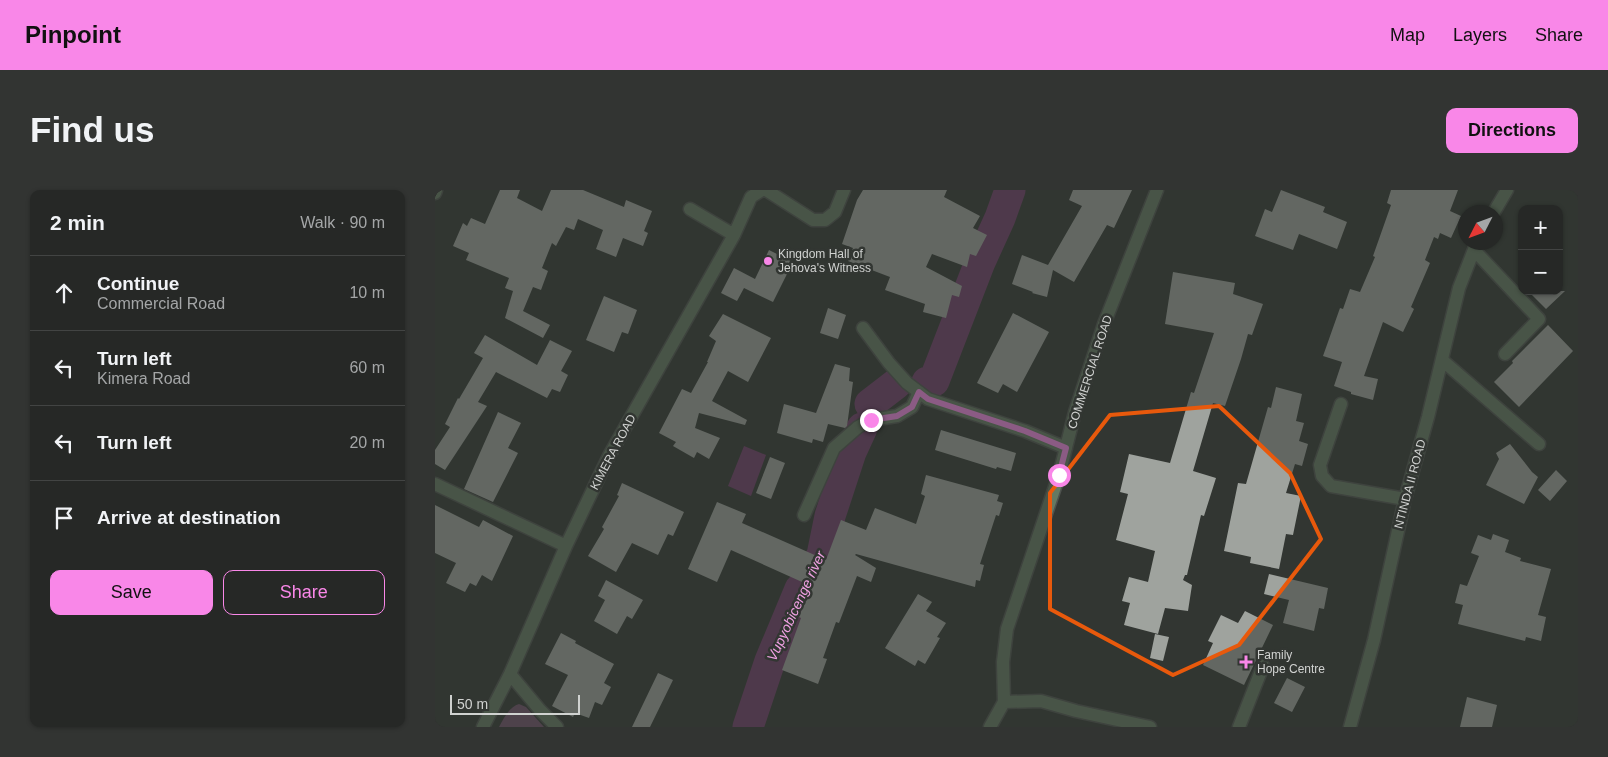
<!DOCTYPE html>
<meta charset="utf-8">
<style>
body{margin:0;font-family:Helvetica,sans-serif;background:#323432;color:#f1f3f6}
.controls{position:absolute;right:15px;top:15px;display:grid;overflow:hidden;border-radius:10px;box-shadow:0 1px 4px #0004}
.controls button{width:45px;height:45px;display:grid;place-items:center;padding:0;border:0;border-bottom:1px solid #424443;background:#262826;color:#f1f3f6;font:25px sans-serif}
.compass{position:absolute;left:1023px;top:15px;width:45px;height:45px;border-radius:50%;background:#262826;box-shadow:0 1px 4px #0004;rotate:228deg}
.scale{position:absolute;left:15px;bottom:12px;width:130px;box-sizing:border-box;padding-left:5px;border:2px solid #d0d2d0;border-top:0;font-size:14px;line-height:18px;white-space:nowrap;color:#d0d2d0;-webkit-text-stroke:4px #323632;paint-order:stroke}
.stop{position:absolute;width:15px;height:15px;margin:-11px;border:4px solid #f987e8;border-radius:50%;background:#fff}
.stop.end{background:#f987e8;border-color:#fff;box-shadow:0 1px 5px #0008}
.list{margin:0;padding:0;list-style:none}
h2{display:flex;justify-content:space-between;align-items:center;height:65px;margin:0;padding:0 20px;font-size:21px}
h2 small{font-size:16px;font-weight:400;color:#a4a6a7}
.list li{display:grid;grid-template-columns:32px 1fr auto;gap:15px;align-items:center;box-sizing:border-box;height:75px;padding:0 20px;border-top:1px solid #424443}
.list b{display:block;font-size:19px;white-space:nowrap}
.list p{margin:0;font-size:16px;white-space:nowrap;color:#a4a6a7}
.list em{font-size:16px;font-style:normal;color:#a4a6a7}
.actions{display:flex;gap:10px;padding:15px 20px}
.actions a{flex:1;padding:11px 0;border:1px solid #f987e8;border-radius:10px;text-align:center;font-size:18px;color:#f987e8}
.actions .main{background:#f987e8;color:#111}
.icon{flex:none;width:28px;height:28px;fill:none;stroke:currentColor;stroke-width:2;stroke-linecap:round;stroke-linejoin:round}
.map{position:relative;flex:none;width:1143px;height:537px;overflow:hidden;border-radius:10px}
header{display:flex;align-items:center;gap:30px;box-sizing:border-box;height:70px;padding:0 25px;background:#f987e8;color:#111}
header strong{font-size:24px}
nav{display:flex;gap:28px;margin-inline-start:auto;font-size:18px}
.intro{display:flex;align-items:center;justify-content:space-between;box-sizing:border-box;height:120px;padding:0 30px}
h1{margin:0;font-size:35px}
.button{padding:12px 22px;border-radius:10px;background:#f987e8;color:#111;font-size:18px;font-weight:700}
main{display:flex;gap:30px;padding:0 30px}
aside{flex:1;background:#262826;border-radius:10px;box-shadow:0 1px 4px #0004}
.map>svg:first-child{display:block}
</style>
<header>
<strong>Pinpoint</strong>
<nav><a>Map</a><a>Layers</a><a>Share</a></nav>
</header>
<div class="intro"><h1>Find us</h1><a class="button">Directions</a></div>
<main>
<aside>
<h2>2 min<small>Walk · 90 m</small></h2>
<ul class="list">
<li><svg class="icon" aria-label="ahead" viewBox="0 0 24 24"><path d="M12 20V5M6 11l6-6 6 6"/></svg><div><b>Continue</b><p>Commercial Road</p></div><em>10 m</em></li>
<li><svg class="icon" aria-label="left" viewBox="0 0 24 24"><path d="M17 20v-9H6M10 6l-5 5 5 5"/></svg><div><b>Turn left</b><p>Kimera Road</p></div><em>60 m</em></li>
<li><svg class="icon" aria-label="left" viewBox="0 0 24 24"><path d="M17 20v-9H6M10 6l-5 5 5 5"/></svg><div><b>Turn left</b></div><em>20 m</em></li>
<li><svg class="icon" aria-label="arrive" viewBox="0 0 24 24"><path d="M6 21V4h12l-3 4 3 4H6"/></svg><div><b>Arrive at destination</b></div></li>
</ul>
<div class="actions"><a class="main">Save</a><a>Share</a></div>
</aside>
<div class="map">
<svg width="1143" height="537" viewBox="0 0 1143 537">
<rect width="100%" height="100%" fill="#323632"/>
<path fill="#71506b" d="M84 514 91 517 109 537H64C69 528 74 517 84 514Z"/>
<path fill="#723d6a" d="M309 256 331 265 316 306 293 296Z"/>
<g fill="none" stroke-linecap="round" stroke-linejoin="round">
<path stroke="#723d6a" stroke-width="31" d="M492 192 499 191 545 72 565 28 575 0
M435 214 461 194
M313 537 335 471 365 399 373 392 387 365 395 326 416 262 427 238"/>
</g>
<path fill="#9fa39e" d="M65 0H85L82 8 107 21 116 0H148L189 17 191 10 217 21 209 41 213 43 208 56 188 48 181 67 161 59 168 40 143 29 139 40 131 37 121 56 117 53 107 78 113 81 106 100 98 97 88 121 115 135 108 148 70 128 78 101 70 98 74 88 31 70 34 63 18 56 28 33 32 36 36 28 50 34Z
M428 0H512L509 7 545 26 538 38 552 45 541 66 535 64 532 77 497 64 491 77 527 96 524 107 517 105 511 128 488 122 490 114 450 100 455 87 413 71 418 58 407 54 422 10Z
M638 0H697L679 38 672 35 639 92 618 80 612 107 597 103 598 102 577 94 587 65 613 75 647 16 634 10Z
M846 0 890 17 888 22 912 32 902 59 864 44 858 60 820 46 830 19 837 22Z
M956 0H1023L1015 21 1026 26 1016 48 1005 43 1003 49 999 47 990 70 995 73 976 117 979 119 968 142 948 132 929 186 943 189 938 210 916 204V202L899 196 907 172 888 166 905 118 908 119 915 99 925 102 940 67 938 66 956 15 952 13Z
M334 60 358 72 338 112 309 98 302 111 286 103 299 78 320 89Z
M738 82 800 93 798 104 828 114 817 145 813 144 806 169 790 216 778 213 758 281 781 288 769 326 766 325 752 385H750L748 390 757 395 753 421 730 418 723 444 689 435 695 413 687 411 694 387 713 392 720 361 681 350 693 304 685 302 694 264 735 273 756 202 759 203 779 143 730 134Z
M1093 101H1130L1111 119Z
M169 106 202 120 193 144 187 142 179 162 151 150Z
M393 118 411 125 403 149 385 143Z
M578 123 614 142 582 202 568 194 563 203 542 193Z
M288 124 336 148 313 192 293 181 277 211 312 230 310 235 264 223 260 238 285 248 274 269 262 262 259 268 238 256 241 252 224 243 247 199 256 203 273 172H272L281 151 274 146Z
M1113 135 1138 161 1084 217 1059 192 1078 173 1077 171Z
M50 145 102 175 115 150 137 161 126 181 133 185 125 202 117 199 112 208 61 182 43 212 52 216 10 280 0 274V260L15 237 10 234 23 208 24 209 48 168 39 163Z
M400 174 415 178 414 191 418 192 412 236 410 238 393 234 388 252 378 249 377 253 342 243 349 214 381 223Z
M841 197 867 204 861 231 869 233 864 251 873 254 867 276 860 274 851 303 866 306 858 345 851 344 844 379 815 373 816 367 789 361 803 293 811 294 833 217 836 218Z
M63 222 86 233 73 258 83 263 58 312 29 299Z
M506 240 581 263 576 281 562 277 561 279 500 260Z
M1075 254 1097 282 1103 287 1089 314 1051 295 1064 269 1061 263Z
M335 267 350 273 336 309 321 303Z
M1121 280 1132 291 1115 311 1103 300Z
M491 285 564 305 562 311 568 313 564 326 561 325 545 374 549 375 545 391 541 390 540 397 421 364 420 365 441 378 436 392 422 386 404 433 401 432 388 468 392 469 383 494 347 480 366 428 364 427 376 396 296 360 282 392 253 379 282 312 311 324 307 333 391 370 406 330 431 340 440 318 481 334 490 306 486 304Z
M187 293 249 322 238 346 233 344 223 365 197 353 181 382 153 366 169 339 167 337 184 306 182 305Z
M0 315 44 337 48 330 78 346 57 391 47 385 41 396 35 393 30 402 11 393 21 373 0 363Z
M1058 344 1074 350 1070 362 1086 368 1085 371 1116 379 1103 425 1111 427 1106 451 1091 447 1090 451 1023 434 1028 415 1020 413 1025 394 1032 396 1044 366 1036 363 1043 345 1056 350Z
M834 384 893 398 889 419 884 418 879 441 848 433 854 410 829 404Z
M171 390 208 410 197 429 192 426 182 444 159 431 170 410 163 406Z
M483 404 497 412 491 421 511 433 502 447 505 448 490 474 483 470 480 476 450 458Z
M810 421 838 435 809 495 768 475 778 453 773 451 786 425 803 433Z
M126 443 141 451 140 453 179 474 169 493 176 497 167 515 160 512 154 528 140 523 138 527 117 516 133 485 110 474Z
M720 444 734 447 728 471 715 468Z
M223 483 238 490 215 537H197Z
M852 488 870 497 857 522 839 513Z
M1032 507 1062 515 1057 537H1025Z"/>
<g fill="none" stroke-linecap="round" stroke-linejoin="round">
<g stroke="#4e524e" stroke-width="15">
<path id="minor" d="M331 0 378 30H390L400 22 409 0
M0 3 1 0
M255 19 299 45
M1059 22 1072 0
M1039 60 1104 129 1070 164
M428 138 454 173 472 193 493 209 590 241 631 258
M1007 170 1104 254
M906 214 885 275 887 286 896 296 970 309
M0 294 131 356
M369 325 399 258 423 237 436 230 462 226 477 217 484 202
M75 484 105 520 122 537
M569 512 606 511 641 521 715 537
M48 537 75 484 131 356 174 266 299 45 316 7 327 0
M555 537 569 512 568 472 572 439 624 285 640 222 669 134 722 0
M804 537 828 476
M915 537 939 450 970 309 993 227 1024 98 1042 52"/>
</g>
<use href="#minor" stroke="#657962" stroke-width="12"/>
</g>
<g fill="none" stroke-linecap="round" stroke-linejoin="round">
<path stroke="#f987e8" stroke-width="6" d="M436 230 462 226 477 217 484 202 493 209 590 241 631 258 624 285"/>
</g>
<path d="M0 0H1143V537H0ZM784 216 855 283 886 349 804 455 738 485 615 419V303L675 225Z" fill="#323632" fill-opacity=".55" fill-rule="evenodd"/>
<path fill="none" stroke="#e8590c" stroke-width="4" stroke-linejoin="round" d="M784 216 855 283 886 349 804 455 738 485 615 419V303L675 225Z"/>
<g fill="#f987e8" stroke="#323632" stroke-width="2">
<circle cx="333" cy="71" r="5"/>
<path d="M808.5 464.5h5v5h5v5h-5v5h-5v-5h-5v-5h5z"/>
</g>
<g text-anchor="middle" stroke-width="5" stroke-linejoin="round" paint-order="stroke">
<g font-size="12" fill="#d0d2d0" stroke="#323632" text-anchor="start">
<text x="343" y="68">Kingdom Hall of<tspan x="343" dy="14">Jehova's Witness</tspan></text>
<text x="822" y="469">Family<tspan x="822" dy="14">Hope Centre</tspan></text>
</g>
<g font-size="12" fill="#d0d2d0" stroke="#323632">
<text transform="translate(655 182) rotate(-72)" y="4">COMMERCIAL ROAD</text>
<text transform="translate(178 262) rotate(-62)" y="4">KIMERA ROAD</text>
<text transform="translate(975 294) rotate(-75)" y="4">NTINDA II ROAD</text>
</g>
<g font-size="14" font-style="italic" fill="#f0a1e3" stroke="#323632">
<text transform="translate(361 416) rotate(-65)" y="5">Vupyobicenge river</text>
</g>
</g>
</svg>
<div class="controls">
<button>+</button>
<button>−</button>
</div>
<svg class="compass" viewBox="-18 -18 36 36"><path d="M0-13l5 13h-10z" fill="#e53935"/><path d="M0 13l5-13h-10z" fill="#a4a6a7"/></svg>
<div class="scale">50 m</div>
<div class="stop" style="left:624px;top:285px"></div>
<div class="stop end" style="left:436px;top:230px"></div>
</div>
</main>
